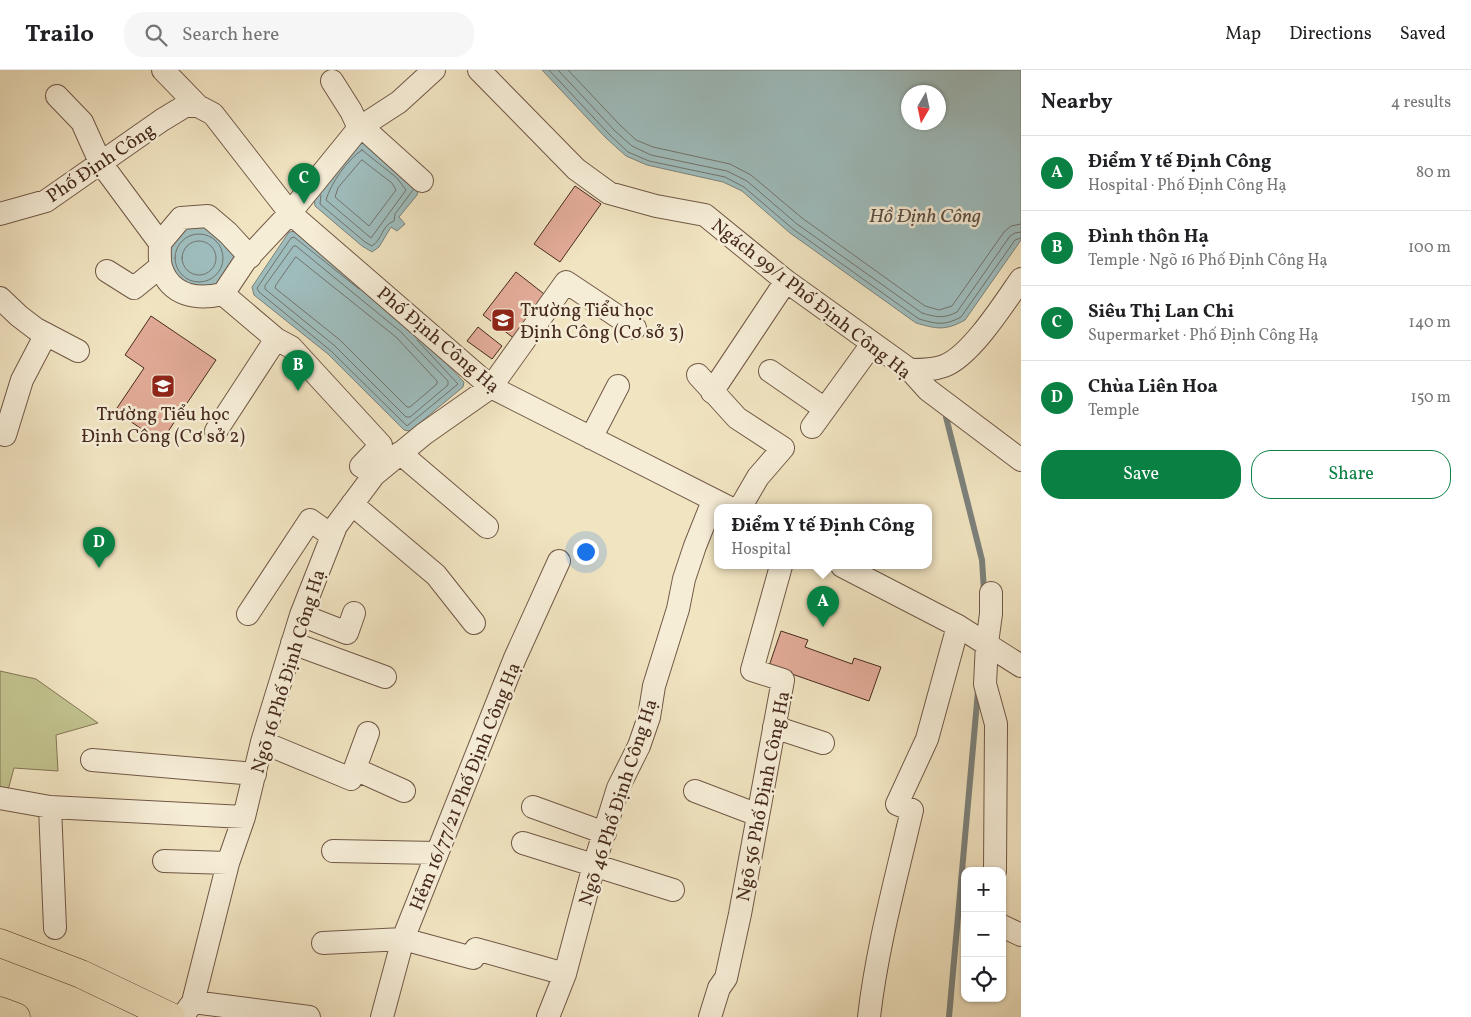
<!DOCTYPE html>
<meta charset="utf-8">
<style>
body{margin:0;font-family:Vollkorn,serif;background:#f6f6f6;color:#202124}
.controls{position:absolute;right:15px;bottom:15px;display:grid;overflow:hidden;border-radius:10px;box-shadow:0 1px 4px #0004}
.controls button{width:45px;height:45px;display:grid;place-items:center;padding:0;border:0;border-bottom:1px solid #e0e0e0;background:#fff;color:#202124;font:25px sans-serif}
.compass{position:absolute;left:901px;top:15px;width:45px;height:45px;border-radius:50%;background:#fff;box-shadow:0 1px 4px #0004;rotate:189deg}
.you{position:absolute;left:585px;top:481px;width:18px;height:18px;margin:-12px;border:4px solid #fff;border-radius:50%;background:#1a73e8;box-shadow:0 0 0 8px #1a73e833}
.badge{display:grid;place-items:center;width:32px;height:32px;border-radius:50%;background:#0b8043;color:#fff;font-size:16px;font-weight:700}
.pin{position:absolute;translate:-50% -41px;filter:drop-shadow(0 1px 2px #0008)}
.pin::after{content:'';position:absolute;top:26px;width:18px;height:15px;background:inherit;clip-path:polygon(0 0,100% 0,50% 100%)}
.popup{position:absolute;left:714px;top:434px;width:218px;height:65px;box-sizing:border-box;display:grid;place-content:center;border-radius:10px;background:#fff;filter:drop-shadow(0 1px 4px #0005);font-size:16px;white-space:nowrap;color:#757577}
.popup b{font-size:19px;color:#202124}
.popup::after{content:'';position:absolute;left:50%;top:100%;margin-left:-10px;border:10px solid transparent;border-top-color:#fff}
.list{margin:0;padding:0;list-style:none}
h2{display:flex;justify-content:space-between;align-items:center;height:65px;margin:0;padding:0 20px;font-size:21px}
h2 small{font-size:16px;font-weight:400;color:#757577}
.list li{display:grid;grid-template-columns:32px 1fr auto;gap:15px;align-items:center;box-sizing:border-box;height:75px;padding:0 20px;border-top:1px solid #e0e0e0}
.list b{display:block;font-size:19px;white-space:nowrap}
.list p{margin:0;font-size:16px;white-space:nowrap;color:#757577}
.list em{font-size:16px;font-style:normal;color:#757577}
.actions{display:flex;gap:10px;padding:15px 20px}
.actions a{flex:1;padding:11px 0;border:1px solid #0b8043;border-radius:20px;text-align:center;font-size:18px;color:#0b8043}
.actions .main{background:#0b8043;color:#fff}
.icon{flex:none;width:28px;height:28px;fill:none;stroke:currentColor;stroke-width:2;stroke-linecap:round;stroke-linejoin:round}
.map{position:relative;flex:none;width:1021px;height:947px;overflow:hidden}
header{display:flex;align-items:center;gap:30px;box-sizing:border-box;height:70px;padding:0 25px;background:#fff;border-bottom:1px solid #e0e0e0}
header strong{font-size:24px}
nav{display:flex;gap:28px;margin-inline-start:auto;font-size:18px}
.search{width:350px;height:45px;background:#f6f6f6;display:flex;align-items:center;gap:12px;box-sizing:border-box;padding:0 18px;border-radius:20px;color:#757577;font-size:19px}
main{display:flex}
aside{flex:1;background:#fff}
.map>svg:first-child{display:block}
</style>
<header>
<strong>Trailo</strong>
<div class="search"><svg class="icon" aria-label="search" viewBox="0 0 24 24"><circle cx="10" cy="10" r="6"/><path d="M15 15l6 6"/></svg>Search here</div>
<nav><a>Map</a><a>Directions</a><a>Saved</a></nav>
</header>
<main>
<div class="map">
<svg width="1021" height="947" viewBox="0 0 1021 947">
<rect width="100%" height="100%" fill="#f1e4c1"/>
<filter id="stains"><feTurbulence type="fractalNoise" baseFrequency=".004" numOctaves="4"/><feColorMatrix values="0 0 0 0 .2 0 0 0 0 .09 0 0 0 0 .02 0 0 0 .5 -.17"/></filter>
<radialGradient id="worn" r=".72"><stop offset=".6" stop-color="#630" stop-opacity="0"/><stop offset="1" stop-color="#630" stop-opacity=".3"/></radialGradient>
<path fill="#c1c28e" stroke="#847656" d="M0 601 36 609 98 653 56 665 58 701 14 698 8 720 0 718Z"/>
<path fill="#9ebcbc" stroke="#7b827c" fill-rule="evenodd" d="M542 0H1021V170L965 250C945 261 937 259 916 253L790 163 742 121 723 112 647 95 626 86 606 68ZM938 22V52H908V22Z
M362 66 419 119 417 125 399 147 405 154 397 161 391 157 379 177 372 182 362 176 315 136 314 128Z
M203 152 235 183 234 195 222 215 178 217 166 175 181 157Z
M296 161 409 254 464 312 463 317 410 361 404 360 328 284 254 225 252 217 289 162Z"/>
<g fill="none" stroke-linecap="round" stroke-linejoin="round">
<path stroke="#72736c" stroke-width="1" d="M549 0 609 64 628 82 649 91 725 107 744 117 793 159 919 249C937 254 944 256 961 247L1015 170 1021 168
M558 0 614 60 632 76 651 85 727 101 747 111 797 154 922 243C935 247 944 249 957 242L1010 166 1015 163 1021 162
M568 0 619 54 636 70 653 77 730 94 751 105 802 148 925 236 939 240 952 236 1004 162 1011 156 1021 154
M362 80 397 108 406 120 371 168 326 130C331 113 347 90 362 80Z
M362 90 392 113 396 120 369 156 335 127 338 118Z
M321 125 320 134 365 172 372 176C382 170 382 155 394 151L395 144 413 120
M175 188a24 24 0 1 1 48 0a24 24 0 1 1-48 0Z
M182 188a17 17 0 1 1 34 0a17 17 0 1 1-34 0Z
M294 176H296L401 262 448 311V315L410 347H406L335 276 265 219V216Z
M296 187 396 267 437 311V314L410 337H407L340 270 275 218 276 215Z
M359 219 294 167 291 168 257 218 259 222 331 281 407 356 458 314 417 270"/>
<path stroke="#7b827c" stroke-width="6" d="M946 347 982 490 984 521
M949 947 978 621"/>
</g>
<path fill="#e2ab98" stroke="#462a1d" d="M575 116 601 134 560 192 534 174Z
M516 202 548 227 515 269 483 245Z
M151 246 216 290 161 372 115 341 144 298 125 285Z
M478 257 502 276 492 289 467 271Z
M781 561 808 570 805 577 852 594 854 588 881 597 869 631 769 596Z"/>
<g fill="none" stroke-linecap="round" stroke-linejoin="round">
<g stroke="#715846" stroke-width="24">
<path id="minor" d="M163 0 198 36 213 44 290 143 491 317 730 438
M479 0 576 99 609 123 656 136 705 145 786 211 910 300 928 320 1021 390
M332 11 351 41 359 58
M57 26 82 52 100 92 160 173
M361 56 422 111
M0 144 46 131 162 50 185 36H198
M107 201 134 218 161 196
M223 224C197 230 170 226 161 197 159 189 160 180 160 173L181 148 208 146 228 163 250 187
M0 228 19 246 36 259 78 281
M910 300C922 300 933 300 944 296 971 286 1005 232 1021 209
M770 301 825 339
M698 305 737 348 783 378 758 407 740 438
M712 322 786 211
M812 357 872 274
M216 361 276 269
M5 365 22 310 46 264
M591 368 618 316
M400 383 487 457
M374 405 361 396 381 375 291 277 276 269 223 224 245 191 290 143 359 58 399 32 434 0
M352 434 436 505 474 553
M842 496 958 556 1021 596
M991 523V544L987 573 985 614 996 654 995 801
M248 544 310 450 331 465
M301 545 347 563 354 543
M292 573 385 607
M774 657 823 673
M262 672 351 709 368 663
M92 690 255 704
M355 699 404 721
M695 721 758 745
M0 728 50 737 244 747
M50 737 55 858
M533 737 605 763
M523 773 673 820
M333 781 437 783
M164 791 228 793
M1002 856 1021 865
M323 873 403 869 473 888
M476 879 565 904
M193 932 309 947
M182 947 193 932 228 793 244 747 262 672 301 545 336 456 374 405 424 364 491 317 566 212 635 258
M382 947 403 869 515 588 559 491
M548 947 565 904 594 795 618 718 639 676 649 647 654 616 678 539 684 509 695 476 713 431
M710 947 719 918 726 908 740 844 783 610 752 600 781 496
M869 947C877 877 896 809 912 740L897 734 927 669 958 556"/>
</g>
<g stroke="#462a1d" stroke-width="29">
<path id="major" d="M0 873 81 904 171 947
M0 941 16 947"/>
</g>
<use href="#minor" stroke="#f6edd7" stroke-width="22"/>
<use href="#major" stroke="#f1e4c1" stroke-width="28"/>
</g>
<defs>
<g id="school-square" transform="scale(1.25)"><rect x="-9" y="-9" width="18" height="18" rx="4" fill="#8f2418" stroke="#f6edd7"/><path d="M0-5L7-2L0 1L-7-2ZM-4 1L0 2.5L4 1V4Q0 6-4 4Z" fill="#fff"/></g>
</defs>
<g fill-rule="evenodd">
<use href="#school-square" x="503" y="250"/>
<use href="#school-square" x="163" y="316"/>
</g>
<g text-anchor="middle" stroke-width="5" stroke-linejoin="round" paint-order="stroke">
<g font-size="19" fill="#462a1d" stroke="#f6edd7">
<text transform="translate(100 92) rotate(-34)" y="7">Phố Định Công</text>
<text transform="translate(812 228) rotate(38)" y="7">Ngách 99/1 Phố Định Công Hạ</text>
<text transform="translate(439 269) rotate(40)" y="7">Phố Định Công Hạ</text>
<text transform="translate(287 601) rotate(-73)" y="7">Ngõ 16 Phố Định Công Hạ</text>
<text transform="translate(464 716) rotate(-68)" y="7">Hẻm 16/77/21 Phố Định Công Hạ</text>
<text transform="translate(762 726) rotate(-79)" y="7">Ngõ 56 Phố Định Công Hạ</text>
<text transform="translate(617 732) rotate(-72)" y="7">Ngõ 46 Phố Định Công Hạ</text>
</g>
<g font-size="19" fill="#462a1d" stroke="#f6edd7" text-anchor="start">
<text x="520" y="246">Trường Tiểu học<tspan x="520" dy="22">Định Công (Cơ sở 3)</tspan></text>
<text x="163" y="350" text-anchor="middle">Trường Tiểu học<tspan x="163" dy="22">Định Công (Cơ sở 2)</tspan></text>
</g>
<g font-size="20" font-style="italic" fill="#5c4e45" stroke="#f6edd7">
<text x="925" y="152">Hồ Định Công</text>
</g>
</g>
<rect width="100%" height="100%" filter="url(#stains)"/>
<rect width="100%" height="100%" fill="url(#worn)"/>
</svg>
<div class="controls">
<button>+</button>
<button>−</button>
<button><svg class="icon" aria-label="locate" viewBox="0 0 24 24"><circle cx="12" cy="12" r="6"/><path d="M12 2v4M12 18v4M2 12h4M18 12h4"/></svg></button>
</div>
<svg class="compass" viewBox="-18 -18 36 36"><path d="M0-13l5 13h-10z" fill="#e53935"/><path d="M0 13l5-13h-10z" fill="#757577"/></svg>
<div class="you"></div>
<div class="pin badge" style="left:823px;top:557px">A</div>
<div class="popup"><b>Điểm Y tế Định Công</b>Hospital</div>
<div class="pin badge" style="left:298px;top:321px">B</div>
<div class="pin badge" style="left:304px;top:134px">C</div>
<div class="pin badge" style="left:99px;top:498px">D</div>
</div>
<aside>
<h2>Nearby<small>4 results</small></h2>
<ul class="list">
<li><span class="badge">A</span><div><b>Điểm Y tế Định Công</b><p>Hospital · Phố Định Công Hạ</p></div><em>80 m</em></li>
<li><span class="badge">B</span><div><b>Đình thôn Hạ</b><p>Temple · Ngõ 16 Phố Định Công Hạ</p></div><em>100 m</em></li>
<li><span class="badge">C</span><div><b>Siêu Thị Lan Chi</b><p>Supermarket · Phố Định Công Hạ</p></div><em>140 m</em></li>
<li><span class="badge">D</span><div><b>Chùa Liên Hoa</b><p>Temple</p></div><em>150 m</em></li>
</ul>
<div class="actions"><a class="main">Save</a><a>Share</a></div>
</aside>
</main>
